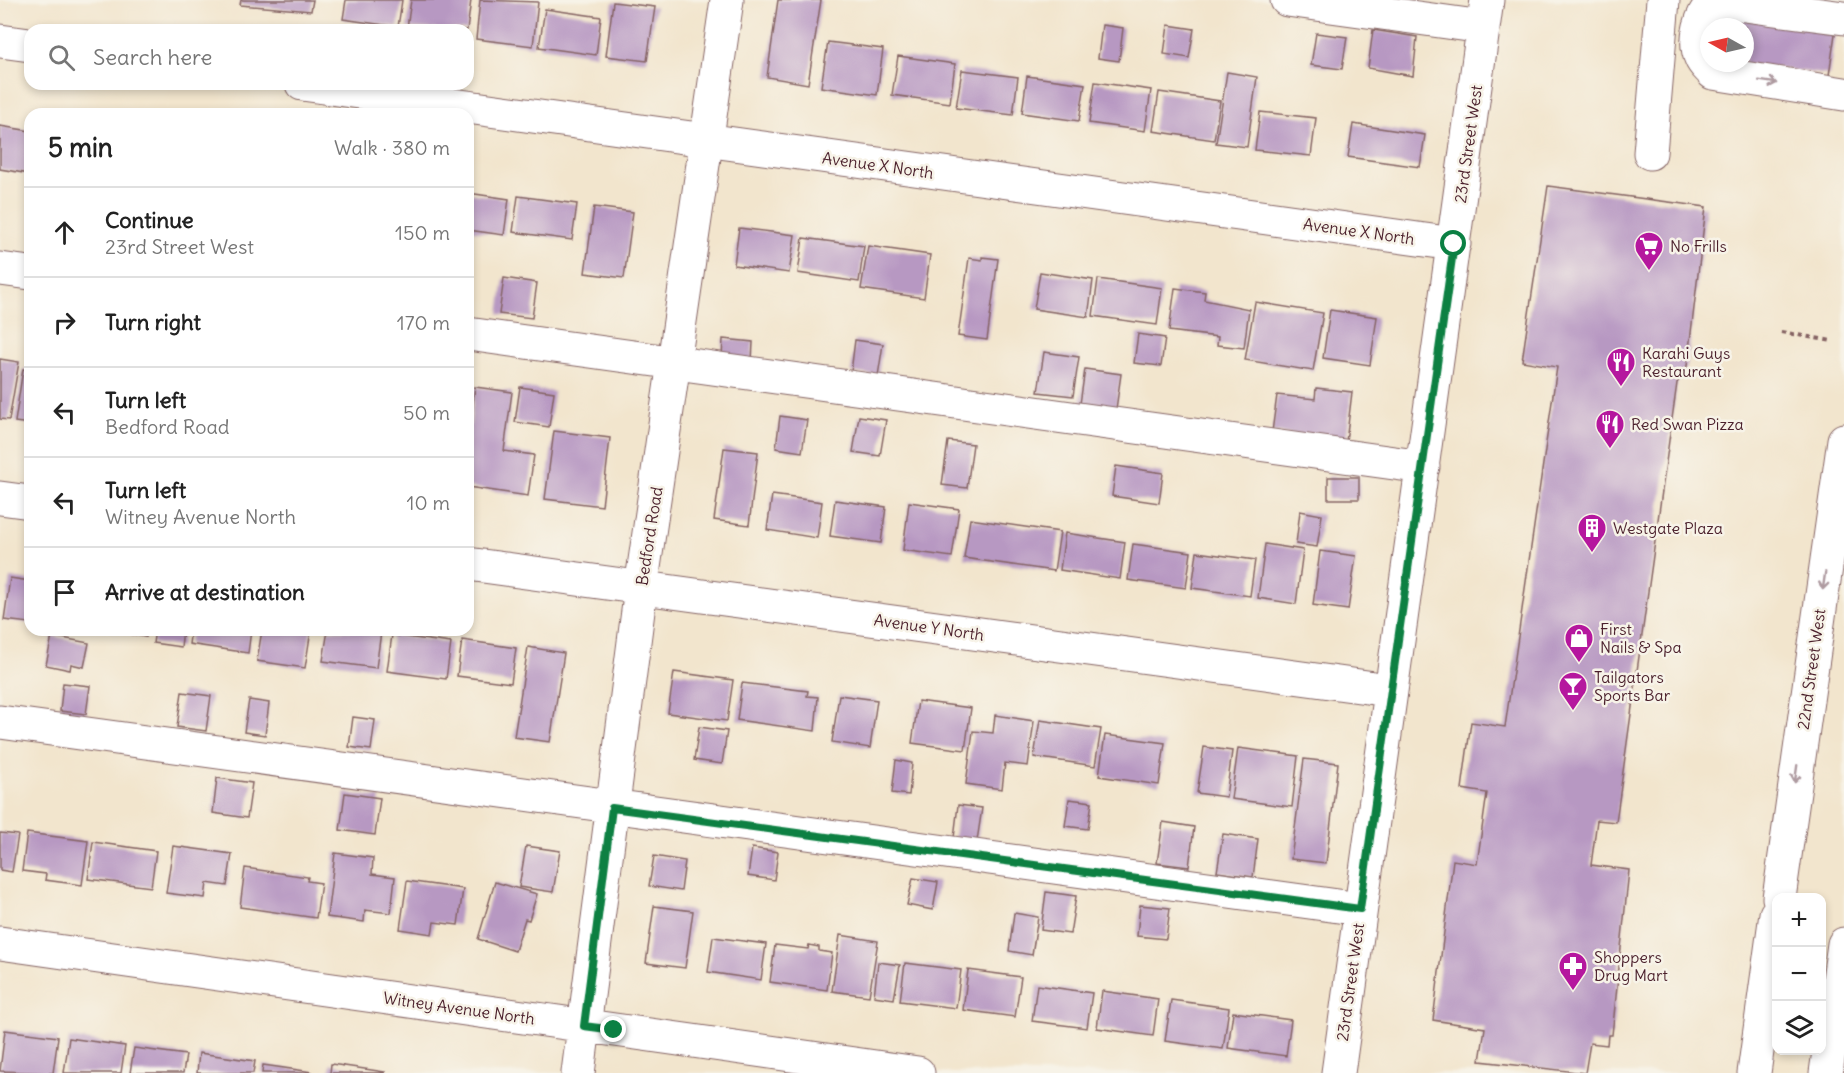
<!DOCTYPE html>
<meta charset="utf-8">
<style>
body{margin:0;font-family:Delius,sans-serif;background:#f2f2f2;color:#222}
.controls{position:absolute;right:18px;bottom:18px;display:grid;overflow:hidden;border-radius:12px;box-shadow:0 3px 9px #0003}
.controls button{width:54px;height:54px;display:grid;place-items:center;padding:0;border:0;border-bottom:2px solid #e0e0e0;background:#fff;color:#222;font:30px sans-serif}
.compass{position:absolute;left:1700px;top:18px;width:54px;height:54px;border-radius:50%;background:#fff;box-shadow:0 3px 9px #0003;rotate:278deg}
.stop{position:absolute;width:18px;height:18px;margin:-14px;border:4px solid #0b8043;border-radius:50%;background:#fff}
.stop.end{background:#0b8043;border-color:#fff;box-shadow:0 2px 6px #0008}
.list{margin:0;padding:0;list-style:none}
h2{display:flex;justify-content:space-between;align-items:center;height:78px;margin:0;padding:0 24px;font-size:26px}
h2 small{font-size:20px;font-weight:400;color:#767676}
.list li{display:grid;grid-template-columns:39px 1fr auto;gap:18px;align-items:center;box-sizing:border-box;height:90px;padding:0 24px;border-top:2px solid #e0e0e0}
.list b{display:block;font-size:22px;white-space:nowrap}
.list p{margin:0;font-size:20px;white-space:nowrap;color:#767676}
.list em{font-size:20px;font-style:normal;color:#767676}
.icon{flex:none;width:33px;height:33px;fill:none;stroke:currentColor;stroke-width:2;stroke-linecap:round;stroke-linejoin:round}
.map{position:relative;flex:none;width:1844px;height:1073px;overflow:hidden}
.search{position:absolute;background:#fff;box-shadow:0 3px 9px #0003;left:24px;top:24px;width:450px;height:66px;display:flex;align-items:center;gap:15px;box-sizing:border-box;padding:0 21px;border-radius:18px;color:#767676;font-size:22px}
.panel{position:absolute;background:#fff;box-shadow:0 3px 9px #0003;left:24px;top:108px;width:450px;height:528px;border-radius:18px}
.map>svg:first-child{display:block}
</style>
<div class="map">
<svg width="1844" height="1073" viewBox="0 0 1844 1073">
<rect width="100%" height="100%" fill="#f7f3e8"/>
<filter id="ink" filterUnits="userSpaceOnUse"><feTurbulence type="fractalNoise" baseFrequency=".0167" numOctaves="2"/><feDisplacementMap in="SourceGraphic" scale="12" xChannelSelector="R" yChannelSelector="G"/><feConvolveMatrix kernelMatrix="1 2 1 2 8 2 1 2 1" color-interpolation-filters="sRGB"/></filter>
<filter id="wash" filterUnits="userSpaceOnUse"><feTurbulence type="fractalNoise" baseFrequency=".008" numOctaves="4" result="noise"/><feDisplacementMap in="SourceGraphic" scale="24" xChannelSelector="R" yChannelSelector="G"/><feGaussianBlur stdDeviation="1.35" result="paint"/><feColorMatrix in="noise" values="0 0 0 0 0 0 0 0 0 0 0 0 0 0 0 0 0 1.4 0 .05"/><feComposite in="paint" operator="in"/></filter>
<g filter="url(#wash)">
<rect width="100%" height="100%" fill="#f2e5cd"/>
<g id="blocks">
<path fill="#b798c2" d="M241 0H313L311 11 240 5Z
M346 0H402L398 27 343 19Z
M411 0H471L467 30 407 28Z
M480 0 538 2 533 46 476 39Z
M778 0H821L808 84 767 77Z
M613 2 655 7 647 61 606 56Z
M545 9 601 17 596 55 539 47Z
M1731 16 1836 27 1829 75 1745 64V27H1729Z
M1102 25 1123 28 1119 61 1098 58Z
M1168 25 1194 29 1189 58 1164 54Z
M1373 30 1417 37 1413 76 1368 68Z
M1316 33 1347 37 1342 69 1311 65Z
M828 42 883 49 877 95 821 87Z
M898 56 955 64 950 103 892 95Z
M962 70 1018 77 1013 115 956 108Z
M1227 72 1257 77 1247 147 1216 143Z
M1027 76 1085 84 1079 121 1022 113Z
M1095 82 1151 90 1145 131 1089 123Z
M1159 92 1220 101 1214 140 1153 131Z
M1260 112 1316 118 1311 156 1255 150Z
M1353 124 1425 135 1420 167 1348 157Z
M0 126 30 131V174L0 169Z
M1548 186 1706 207 1687 366 1677 383 1616 822 1597 820 1591 865 1629 870 1612 1035H1608L1607 1045 1590 1043 1585 1073 1480 1061 1485 1028 1433 1020 1453 860 1477 864 1487 793 1462 789 1471 722 1505 727 1557 367 1522 361Z
M468 193 509 199 504 235 468 230Z
M518 196 577 204 572 240 513 232Z
M594 207 633 212 624 278 585 273Z
M739 228 795 235 789 273 734 265Z
M803 238 864 246 859 282 798 273Z
M868 246 930 255 924 298 861 289Z
M982 257 998 259 987 340 958 336 969 258 982 260Z
M1040 272 1093 280 1088 317 1034 309Z
M504 278 537 283 532 318 499 314Z
M1098 279 1162 288 1157 325 1093 316Z
M1175 288 1205 292 1204 300 1249 309 1244 348 1217 345 1218 337 1169 331Z
M1255 302 1323 313 1313 371 1245 360Z
M1330 310 1377 317 1370 365 1323 358Z
M1138 334 1165 338 1161 366 1134 363Z
M723 339 753 342 752 361 722 359Z
M855 340 883 344 878 376 851 372Z
M1044 352 1079 357 1073 396 1038 392Z
M0 359 19 362 9 420 0 419Z
M23 369 30 370V424L15 422Z
M1085 369 1121 374 1116 409 1080 404Z
M475 387 512 392 504 451 534 455 528 496 468 487V442Z
M520 387 554 392 549 427 515 422Z
M1316 388 1352 392 1346 442 1272 432 1277 395 1315 399Z
M780 416 807 420 802 452 776 448Z
M859 416 886 420 880 456 853 452Z
M554 431 610 438 602 506 545 499Z
M948 441 973 444 967 488 942 485Z
M724 448 758 452 749 525 714 520Z
M1116 466 1163 473 1159 503 1112 496Z
M1328 477H1359V499H1328Z
M772 495 822 502 817 538 767 530Z
M835 500 886 507 881 543 830 536Z
M909 502 959 509 952 557 903 550Z
M1300 511 1322 515 1317 547 1296 544Z
M970 519 1060 532 1054 571 964 558Z
M1065 533 1125 542 1120 579 1060 570Z
M1133 544 1191 552 1186 588 1128 580Z
M1265 544 1303 550 1296 604 1258 598Z
M1320 551 1356 556 1348 610 1313 605Z
M1197 552 1255 560 1250 596 1192 588Z
M10 578 30 581V623L4 620Z
M108 630H147L146 637Z
M155 630H183L181 647 153 643Z
M191 630H251L248 653 189 644Z
M262 630H311L305 668 257 661Z
M328 630 381 632 376 668 323 661Z
M392 635 451 643 446 679 387 671Z
M52 636 89 643 84 667 71 664 70 670 46 665Z
M462 640 516 648 511 683 457 676Z
M528 647 564 653 550 742 514 737Z
M674 672 733 680 727 721 668 713Z
M63 683 90 686 86 714 60 711Z
M742 683 808 691 807 696 818 697 815 731 737 720Z
M182 692 211 696 206 731 177 727Z
M839 695 877 700 870 748 832 742Z
M249 700 269 703 265 735 244 732Z
M918 701 971 708 965 750 912 743Z
M995 715 1034 721 1028 766 1005 763 1002 789 966 784 973 731 993 733Z
M353 717 375 720 371 750 349 747Z
M1040 720 1101 729 1095 766 1034 757Z
M699 727 727 731 722 764 694 760Z
M1105 735 1165 743 1159 785 1099 776Z
M1204 747 1232 751 1226 797 1197 793Z
M1238 748 1298 756 1292 807 1231 799Z
M1304 759 1338 763 1326 863 1291 859Z
M896 760 912 763 909 795 892 793Z
M217 778 252 783 247 818 213 813Z
M345 793 380 798 375 835 340 830Z
M1069 799 1092 802 1088 829 1065 826Z
M958 805 982 808 977 841 954 838Z
M1163 822 1194 827 1189 867 1157 863Z
M0 833 18 835 12 872 0 870Z
M27 833 88 841 82 885 45 880 46 874 22 871Z
M1223 834 1258 839 1253 877 1217 872Z
M93 842 156 851 151 887 88 879Z
M173 846 232 854 227 886 207 883 205 898 166 893Z
M526 846 560 851 553 892 519 887Z
M752 848 778 852 774 880 748 876Z
M335 853 373 858 372 874 395 877 391 913 365 910 364 922 327 917Z
M654 856 685 861 681 891 649 886Z
M245 868 308 877 307 881 321 883 316 918 240 907Z
M913 878 938 882 933 910 907 905Z
M407 881 463 889 458 925 434 922 432 934 400 929Z
M495 882 537 894 529 920 525 919 515 951 478 939Z
M1046 892 1076 896 1070 934 1041 930Z
M1140 905 1170 908 1166 939 1137 936Z
M654 906 693 911 685 968 646 963Z
M1014 913 1038 917 1032 955 1009 951Z
M840 935 878 941 869 996 832 991Z
M713 937 766 944 761 980 708 972Z
M775 945 808 949 809 945 819 947V951L832 953 827 990 770 982Z
M878 962 900 965 894 999 874 996Z
M905 963 961 970 956 1008 900 1001Z
M968 970 1021 977 1015 1017 963 1010Z
M1037 985 1092 993 1087 1028 1032 1021Z
M1102 991 1158 999 1153 1036 1097 1028Z
M1171 1000 1229 1008 1223 1049 1165 1041Z
M1233 1012 1291 1020 1286 1056 1228 1048Z
M5 1030 58 1037 53 1073 0 1071Z
M69 1038 125 1046 121 1073H64Z
M134 1048 186 1055 183 1073H130Z
M199 1053 255 1061 253 1073H197Z
M331 1064 385 1072 384 1073H330Z
M263 1065 312 1072V1073H262Z"/>
</g>
</g>
<g filter="url(#ink)">
<use href="#blocks" fill-opacity="0" stroke="#856464" stroke-width="1.5"/>
<g fill="none" stroke-linecap="round" stroke-linejoin="round">
<g stroke="#856464" stroke-width="35">
<path id="minor" d="M1287 0 1483 27
M1844 18 1715 1C1701 12 1693 41 1701 58 1703 64 1709 68 1713 73L1844 94
M0 41 30 45
M302 84 1454 244
M1650 153 1663 0
M0 269 30 273
M468 334 1423 467
M0 498 30 502
M468 564 1389 690
M0 722 1360 909
M0 943 918 1073
M578 1073 641 588 727 0
M1338 1073 1487 0"/>
</g>
<g stroke="#856464" stroke-width="35">
<path id="major" d="M1779 898 1844 440
M1754 1073 1776 914
M1826 1073 1844 944"/>
</g>
<path stroke="#856464" stroke-width="4" stroke-dasharray="4.5 4.5" stroke-linecap="butt" d="M1781 332 1832 341"/>
<use href="#minor" stroke="#fff" stroke-width="33"/>
<use href="#major" stroke="#fff" stroke-width="33"/>
</g>
<defs><path id="oneway-shaft" d="M-6 0H5M1.5-3L5.5 0L1.5 3" fill="none" stroke-width="1.6" stroke-linecap="round" stroke-linejoin="round" transform="scale(1.5)"/></defs>
<g stroke="#ae9aa0">
<use href="#oneway-shaft" transform="translate(1768 82) rotate(9)"/>
<use href="#oneway-shaft" transform="translate(1824 581) rotate(98)"/>
<use href="#oneway-shaft" transform="translate(1796 774) rotate(98)"/>
</g>
</g>
<g fill="none" stroke-linecap="round" stroke-linejoin="round" filter="url(#ink)">
<path stroke="#0b8043" stroke-width="8" d="M614 1030 584 1026 612 808 1360 909 1454 244"/>
</g>
<defs>
<g id="supermarket-pin" transform="scale(1.5)"><path d="M0 17L-7.5 6A9.5 9.5 0 1 1 7.5 6Z" fill="#b5179e" stroke="#f7f3e8"/><path d="M-6-5.5h2.5l.6 2H6L4.5 2H-2.5L-4.4-4H-6ZM-1.5 3.2a1.3 1.3 0 1 0 .1 0ZM3 3.2a1.3 1.3 0 1 0 .1 0Z" fill="#fff"/></g>
<g id="restaurant-pin" transform="scale(1.5)"><path d="M0 17L-7.5 6A9.5 9.5 0 1 1 7.5 6Z" fill="#b5179e" stroke="#f7f3e8"/><path d="M-5-6h1v4h1v-4h1v4h1v-4h1v5L-1.5 .5V6h-2V.5L-5-1ZM5-6V6H3V1.5H1.5Q1.5-4 5-6Z" fill="#fff"/></g>
<g id="building-pin" transform="scale(1.5)"><path d="M0 17L-7.5 6A9.5 9.5 0 1 1 7.5 6Z" fill="#b5179e" stroke="#f7f3e8"/><path d="M-4-6H4V6H1V3H-1V6H-4ZM-2.5-4.3h1.7v1.8h-1.7ZM.8-4.3h1.7v1.8H.8ZM-2.5-1h1.7V.8h-1.7ZM.8-1h1.7V.8H.8Z" fill="#fff"/></g>
<g id="shop-pin" transform="scale(1.5)"><path d="M0 17L-7.5 6A9.5 9.5 0 1 1 7.5 6Z" fill="#b5179e" stroke="#f7f3e8"/><path d="M-5-2.5h2.3a2.7 3.5 0 0 1 5.4 0H5L5.5 6h-11ZM-1.5-2.5h3a1.5 2.3 0 0 0-3 0Z" fill="#fff"/></g>
<g id="bar-pin" transform="scale(1.5)"><path d="M0 17L-7.5 6A9.5 9.5 0 1 1 7.5 6Z" fill="#b5179e" stroke="#f7f3e8"/><path d="M-6-5H6L.8 .8V4.5H3.5V6h-7V4.5H-.8V.8Z" fill="#fff"/></g>
<g id="pharmacy-pin" transform="scale(1.5)"><path d="M0 17L-7.5 6A9.5 9.5 0 1 1 7.5 6Z" fill="#b5179e" stroke="#f7f3e8"/><path d="M-2-6h4v4h4v4h-4v4h-4v-4h-4v-4h4Z" fill="#fff"/></g>
</defs>
<g fill-rule="evenodd">
<use href="#supermarket-pin" x="1649" y="246"/>
<use href="#restaurant-pin" x="1621" y="362"/>
<use href="#restaurant-pin" x="1610" y="424"/>
<use href="#building-pin" x="1592" y="528"/>
<use href="#shop-pin" x="1579" y="638"/>
<use href="#bar-pin" x="1573" y="686"/>
<use href="#pharmacy-pin" x="1573" y="966"/>
</g>
<g text-anchor="middle" stroke-width="5" stroke-linejoin="round" paint-order="stroke">
<g font-size="16" fill="#4a1f2b" stroke="#f7f3e8">
<text transform="translate(1468 144) rotate(-82)" y="6">23rd Street West</text>
<text transform="translate(878 165) rotate(8)" y="6">Avenue X North</text>
<text transform="translate(1359 231) rotate(8)" y="6">Avenue X North</text>
<text transform="translate(649 536) rotate(-81)" y="6">Bedford Road</text>
<text transform="translate(929 627) rotate(8)" y="6">Avenue Y North</text>
<text transform="translate(1811 669) rotate(-82)" y="6">22nd Street West</text>
<text transform="translate(1350 982) rotate(-82)" y="6">23rd Street West</text>
<text transform="translate(459 1008) rotate(8)" y="6">Witney Avenue North</text>
</g>
<g font-size="16" fill="#4a1f2b" stroke="#f7f3e8" text-anchor="start">
<text x="1670" y="252">No Frills</text>
<text x="1642" y="359">Karahi Guys<tspan x="1642" dy="18">Restaurant</tspan></text>
<text x="1631" y="430">Red Swan Pizza</text>
<text x="1613" y="534">Westgate Plaza</text>
<text x="1600" y="635">First<tspan x="1600" dy="18">Nails &amp; Spa</tspan></text>
<text x="1594" y="683">Tailgators<tspan x="1594" dy="18">Sports Bar</tspan></text>
<text x="1594" y="963">Shoppers<tspan x="1594" dy="18">Drug Mart</tspan></text>
</g>
</g>
</svg>
<div class="controls">
<button>+</button>
<button>−</button>
<button><svg class="icon" aria-label="layers" viewBox="0 0 24 24"><path d="M12 4l9 5-9 5-9-5zM3 14l9 5 9-5"/></svg></button>
</div>
<svg class="compass" viewBox="-18 -18 36 36"><path d="M0-13l5 13h-10z" fill="#e53935"/><path d="M0 13l5-13h-10z" fill="#767676"/></svg>
<div class="stop" style="left:1454px;top:244px"></div>
<div class="stop end" style="left:614px;top:1030px"></div>
<div class="search"><svg class="icon" aria-label="search" viewBox="0 0 24 24"><circle cx="10" cy="10" r="6"/><path d="M15 15l6 6"/></svg>Search here</div>
<section class="panel">
<h2>5 min<small>Walk · 380 m</small></h2>
<ul class="list">
<li><svg class="icon" aria-label="ahead" viewBox="0 0 24 24"><path d="M12 20V5M6 11l6-6 6 6"/></svg><div><b>Continue</b><p>23rd Street West</p></div><em>150 m</em></li>
<li><svg class="icon" aria-label="right" viewBox="0 0 24 24"><path d="M7 20v-9h11M14 6l5 5-5 5"/></svg><div><b>Turn right</b></div><em>170 m</em></li>
<li><svg class="icon" aria-label="left" viewBox="0 0 24 24"><path d="M17 20v-9H6M10 6l-5 5 5 5"/></svg><div><b>Turn left</b><p>Bedford Road</p></div><em>50 m</em></li>
<li><svg class="icon" aria-label="left" viewBox="0 0 24 24"><path d="M17 20v-9H6M10 6l-5 5 5 5"/></svg><div><b>Turn left</b><p>Witney Avenue North</p></div><em>10 m</em></li>
<li><svg class="icon" aria-label="arrive" viewBox="0 0 24 24"><path d="M6 21V4h12l-3 4 3 4H6"/></svg><div><b>Arrive at destination</b></div></li>
</ul>
</section>
</div>
